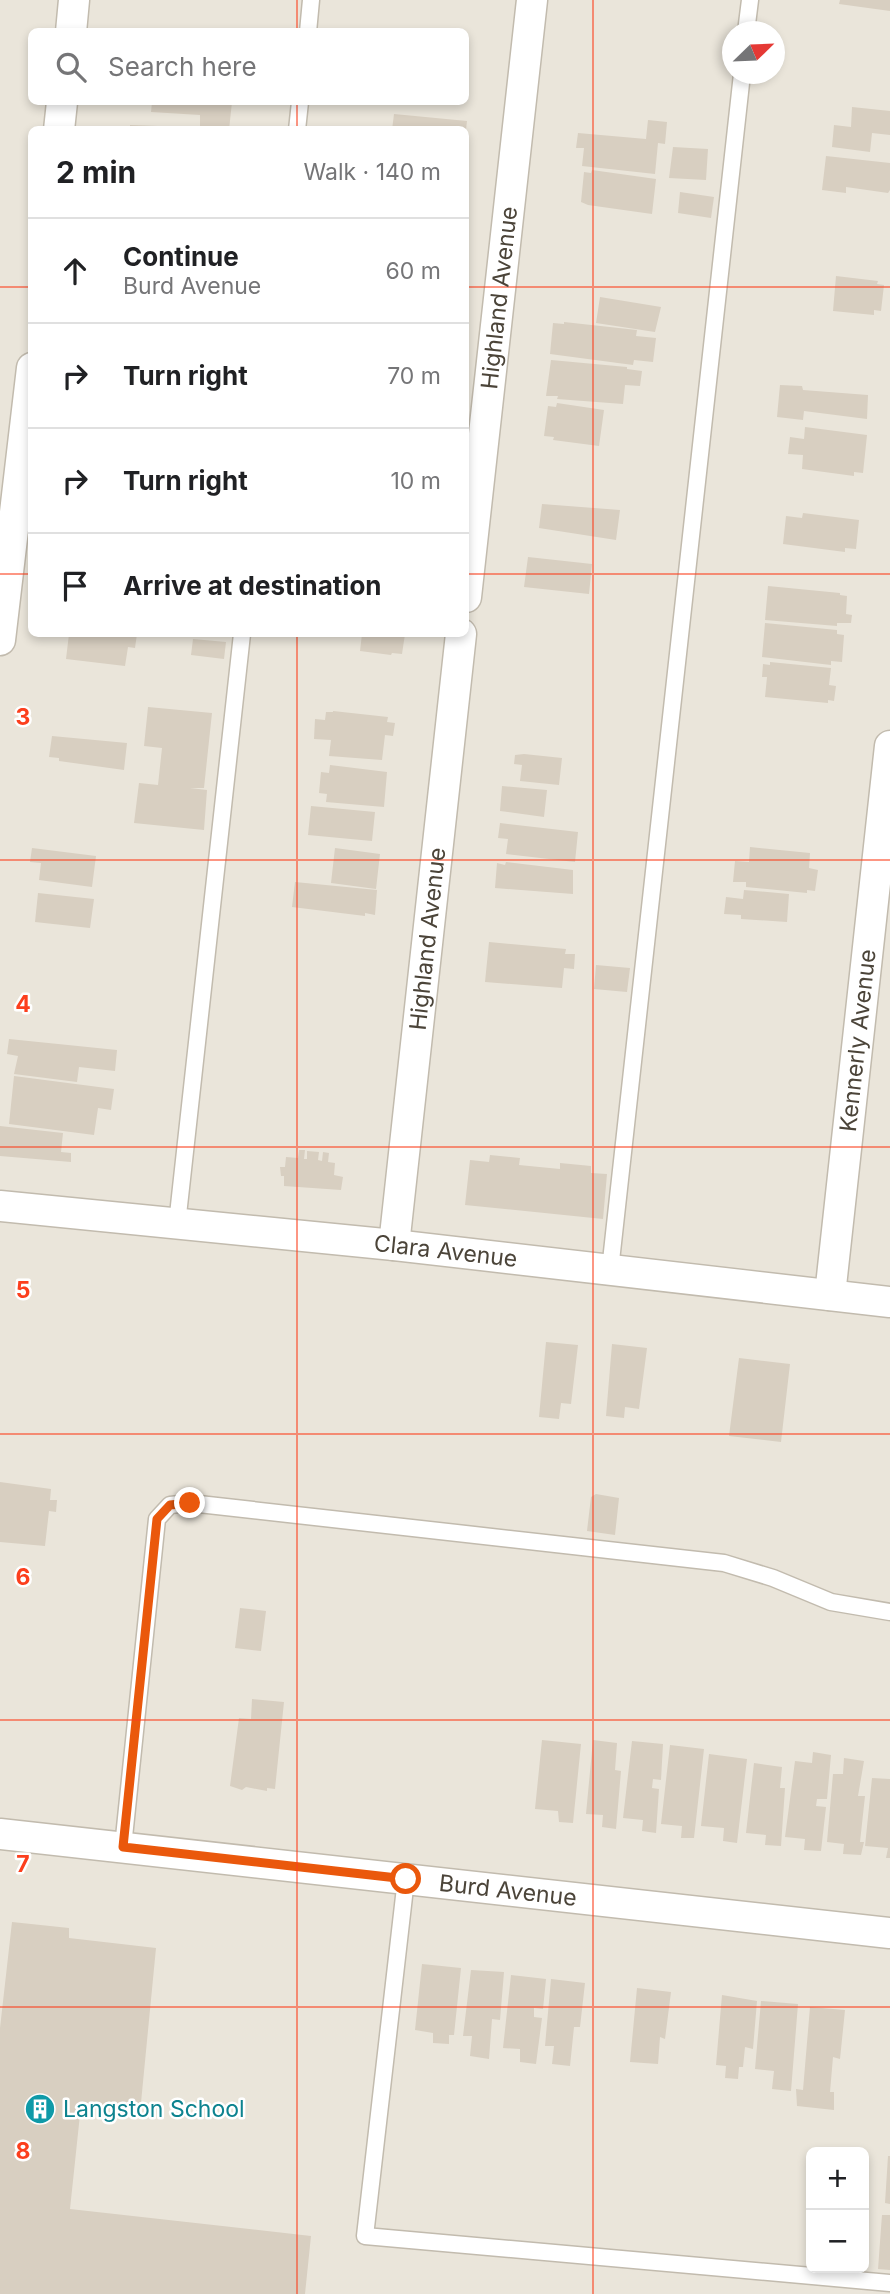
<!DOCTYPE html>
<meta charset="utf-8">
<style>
body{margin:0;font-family:Inter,sans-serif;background:#f6f6f6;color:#202124}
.controls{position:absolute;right:21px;bottom:21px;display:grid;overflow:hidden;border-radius:10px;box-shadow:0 4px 10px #0003}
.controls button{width:63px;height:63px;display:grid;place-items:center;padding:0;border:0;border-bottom:2px solid #e0e0e0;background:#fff;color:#202124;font:35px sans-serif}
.compass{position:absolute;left:722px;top:21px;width:63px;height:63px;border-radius:50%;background:#fff;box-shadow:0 4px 10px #0003;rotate:67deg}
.stop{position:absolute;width:21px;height:21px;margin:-16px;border:5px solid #ea580c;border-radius:50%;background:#fff}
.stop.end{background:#ea580c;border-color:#fff;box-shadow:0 2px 7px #0008}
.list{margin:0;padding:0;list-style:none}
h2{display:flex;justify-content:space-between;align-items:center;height:91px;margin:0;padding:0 28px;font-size:30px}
h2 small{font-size:23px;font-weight:400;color:#757577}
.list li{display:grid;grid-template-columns:46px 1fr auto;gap:21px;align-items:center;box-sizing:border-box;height:105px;padding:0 28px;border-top:2px solid #e0e0e0}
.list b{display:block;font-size:26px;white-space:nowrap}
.list p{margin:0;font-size:23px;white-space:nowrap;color:#757577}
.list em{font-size:23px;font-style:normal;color:#757577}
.icon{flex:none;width:38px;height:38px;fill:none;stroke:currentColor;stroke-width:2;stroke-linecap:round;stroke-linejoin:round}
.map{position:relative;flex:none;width:890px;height:2294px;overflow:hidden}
.search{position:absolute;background:#fff;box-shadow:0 4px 10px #0003;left:28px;top:28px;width:441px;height:77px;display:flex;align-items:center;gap:18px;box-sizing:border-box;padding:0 24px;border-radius:10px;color:#757577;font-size:26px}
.panel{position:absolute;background:#fff;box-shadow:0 4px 10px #0003;left:28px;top:126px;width:441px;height:511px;border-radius:10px}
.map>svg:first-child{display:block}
</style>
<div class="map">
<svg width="890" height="2294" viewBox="0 0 890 2294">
<rect width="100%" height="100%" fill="#f6f3ec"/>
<path fill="#eae5da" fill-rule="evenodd" d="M0 0H890V2294H0ZM32 32H466V102H32ZM732 32H774V74H732ZM32 130H466V634H32ZM811 2152H864V2268H811Z"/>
<path fill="#d8cfc1" d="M840 0H890V11L839 4Z
M152 102H232L229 130H200V115L151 112Z
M852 107 890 111V135L872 133 870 152 832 147 834 125 851 127Z
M394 114 467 121 466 130H392Z
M648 120 667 122 665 144 658 143 655 174 582 166 584 148H576L578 133 646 139Z
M130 125 185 127V130H130Z
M673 147 708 149 706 180 669 178Z
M826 156 890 163V190L888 193 846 187V193L822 190Z
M592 170 656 179 652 214 588 205 581 202 584 172 591 173Z
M680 192 714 197 711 218 678 213Z
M836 276 878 281 877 284 884 285 881 311 874 310V315L833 311Z
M600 297 661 307 655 332 596 323Z
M564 322 637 330 636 336 656 338 653 362 634 360 633 365 550 354 553 323 564 324Z
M551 360 627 367V369L642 371 640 386 625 385 623 404 557 399 558 396H546Z
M780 385 802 386 803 390 868 395 867 419 804 411 803 420 777 417Z
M557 403 604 410 599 446 553 440 554 437 544 436 548 406 556 407Z
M805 427 867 435 863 473 854 472V476L802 469 803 455 788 454 790 437 804 439Z
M542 504 620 510 616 540 539 528Z
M803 513 859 520 856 549 845 548V552L783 544 786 516 802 518Z
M528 557 592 564 589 594 524 587Z
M768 586 840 593V595L847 596 846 614 852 615 851 623H837V626L765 620Z
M765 623 837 630V634L844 635 842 662 831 661V665L762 657Z
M69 634H137L135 648 128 647 125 666 66 659Z
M362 634H405L402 654 392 653 391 655 360 651Z
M193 639 226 642 224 659 191 655Z
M770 662 831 668 829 685 836 686 834 701 828 700V703L765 697 767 677H762L763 664 770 665Z
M148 707 212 713 204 788H190L207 790 204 830 134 823 139 783 158 785 162 748 144 746Z
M333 711 388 717 387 722 395 723 393 736 385 735 382 760 329 756 331 740 314 739 315 719 325 720 326 712H333Z
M52 736 127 743 124 770 59 761V758L49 757Z
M524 754 562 758 559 785 520 781 522 765 514 764 515 755Z
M330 765 387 772 384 807 326 802 327 794 319 793 321 772 329 773Z
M502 786 547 790 544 817 500 811Z
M311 806 375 812 372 841 308 835Z
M500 823 578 832 575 862 506 854 508 839 498 838Z
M750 847 810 853 809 868 818 870 815 891 807 890V893L746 887V882H733L735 861 749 862Z
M32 848 96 856 92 887 39 880 41 863 30 862Z
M335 848 380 854 376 889 331 883Z
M506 862 573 870V894L495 888 497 863 505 865Z
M295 882 377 890 375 915 365 913V916L292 907Z
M744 890 789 894 787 922 741 919V915L724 914 726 897 743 899Z
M38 893 94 899 90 928 35 922Z
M489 942 566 949 565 954H575L574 969 564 968 562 988 485 982Z
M596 965 630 968 627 992 594 989Z
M9 1039 117 1050 115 1071 79 1067 77 1082 14 1074 18 1056 7 1054Z
M14 1076 114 1089 111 1110 98 1108 94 1135 9 1124Z
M0 1126 63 1133 61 1152 71 1153V1162L0 1156Z
M299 1150H305L304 1159H307V1151L319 1152 318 1160 322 1161 323 1152 329 1153 328 1162 335 1163 334 1175 343 1177 341 1190 284 1186V1176H281L280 1167H285L286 1157 298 1158Z
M490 1155 520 1158 519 1165 560 1169V1163L591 1166V1173L607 1174 603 1219 465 1205 470 1160 489 1162Z
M546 1342 578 1345 571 1404 561 1403 559 1419 539 1417Z
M612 1344 647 1348 639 1409 625 1407 624 1418 606 1416Z
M739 1358 790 1364 781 1442 729 1436Z
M0 1482 51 1489 50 1500H57L56 1512 49 1511 45 1546 0 1542Z
M596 1494 619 1498 615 1535 587 1531 591 1497Z
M240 1608 266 1611 261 1651 235 1648Z
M252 1699 284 1702 275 1789 267 1788V1791L246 1787 242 1790 230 1786 239 1718 251 1719Z
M542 1740 581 1744 573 1823 559 1822 558 1811 535 1809Z
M593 1740 617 1743 615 1770 621 1771 616 1829 602 1827 603 1815 586 1814Z
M632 1741 663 1744 661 1780 653 1779 652 1788 659 1789 656 1833 642 1831 643 1820 623 1818Z
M670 1745 704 1749 694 1838H681L682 1826 661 1824Z
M813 1752 831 1755 827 1799H817L816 1806 826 1807 821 1851 804 1850 805 1839 785 1837 795 1761 812 1763Z
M709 1754 747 1759 737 1843 723 1841 724 1828 701 1826Z
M844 1758 864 1761 858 1796H865L860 1842H864L861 1855 843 1854 844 1844 827 1842 833 1774H843Z
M754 1763 782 1767 780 1788H785L781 1846 765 1845 766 1835 746 1833Z
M872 1778 890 1779V1858H886L888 1848 865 1846Z
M12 1922 69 1928V1938L156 1948 140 2113 81 2105 70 2209 311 2236 305 2294H0V2028Z
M422 1964 461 1968 454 2035H449V2044L433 2043V2033L415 2030Z
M471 1970 504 1972 500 2020 492 2019 489 2059 470 2056 472 2036H463Z
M511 1975 546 1979 543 2009 534 2008V2017L542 2018 536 2064 520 2062V2049L503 2048Z
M551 1979 585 1983 580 2027H574L570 2066 552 2064 554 2046H545Z
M637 1988 671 1992 665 2039 660 2037 658 2064 630 2062Z
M722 1995 757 2001 753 2049 745 2047 743 2067H739L738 2079 725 2078 726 2066 716 2065Z
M761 2001 798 2004 791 2091 772 2089 774 2071 755 2069Z
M810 2007 845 2010 840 2059 833 2057 830 2092H834V2110L797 2106 796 2089 803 2090Z
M888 2156H890V2204L885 2203Z
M882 2215H890V2270L878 2269Z"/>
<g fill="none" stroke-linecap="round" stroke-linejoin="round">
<g stroke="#c2bbae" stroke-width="19">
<path id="service" d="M308 32 311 0
M746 32 750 0
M297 130 300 102
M177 1224 242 634
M610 1270 742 74
M123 1847 157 1519 170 1505 190 1503 724 1563 773 1578 831 1602 890 1612
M406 1879 365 2236 890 2283"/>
</g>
<g stroke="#c2bbae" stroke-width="33">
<g id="minor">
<path d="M71 32 74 0"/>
<path d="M59 130 62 102"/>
<path id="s1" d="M466 597 532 0"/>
<path d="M0 640 32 368"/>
<path id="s2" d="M0 1206 394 1245 890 1302"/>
<path id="s3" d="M394 1245 461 634"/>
<path id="s4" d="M830 1295 890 746"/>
<path id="s5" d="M0 1834 890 1933"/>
</g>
</g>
<use href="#service" stroke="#fff" stroke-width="16"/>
<use href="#minor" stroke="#fff" stroke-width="30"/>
</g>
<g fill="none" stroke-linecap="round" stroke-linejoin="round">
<path stroke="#ea580c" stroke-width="9" d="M190 1503 170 1505 157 1519 123 1847 406 1879"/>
</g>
<path fill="none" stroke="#fc3f1d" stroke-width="2" stroke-opacity="0.55" d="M297 0V32M593 0V2294M297 102V130M0 287H32M466 287H890M0 574H32M466 574H890M297 634V2294M0 860H890M0 1147H890M0 1434H890M0 1720H890M0 2007H890"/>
<defs>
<g id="building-disc" transform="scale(1.575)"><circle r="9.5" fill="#0f9aa8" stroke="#fff"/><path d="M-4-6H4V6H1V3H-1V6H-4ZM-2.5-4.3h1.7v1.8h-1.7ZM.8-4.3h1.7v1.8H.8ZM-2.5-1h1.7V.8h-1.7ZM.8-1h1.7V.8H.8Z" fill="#fff"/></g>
</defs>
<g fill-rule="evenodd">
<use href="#building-disc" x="40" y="2109"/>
</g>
<g text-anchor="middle" stroke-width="5" stroke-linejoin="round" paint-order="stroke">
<g font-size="23" fill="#4b4439" stroke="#fff">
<text dy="8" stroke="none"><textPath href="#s1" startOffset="301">Highland Avenue</textPath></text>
<text dy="8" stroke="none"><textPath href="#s3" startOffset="308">Highland Avenue</textPath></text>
<text dy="8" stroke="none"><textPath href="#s4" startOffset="256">Kennerly Avenue</textPath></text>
<text dy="8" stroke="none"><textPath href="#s2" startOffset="448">Clara Avenue</textPath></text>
<text dy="8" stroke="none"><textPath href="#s5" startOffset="511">Burd Avenue</textPath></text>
</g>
<g font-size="23" fill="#0d838f" stroke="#fff" text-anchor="start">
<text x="63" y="2117">Langston School</text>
</g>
</g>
<g font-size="23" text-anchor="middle" font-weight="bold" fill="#fc3f1d" stroke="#fff" stroke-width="5" stroke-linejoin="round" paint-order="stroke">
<text x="23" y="725">3</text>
<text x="23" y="1012">4</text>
<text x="23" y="1298">5</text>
<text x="23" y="1585">6</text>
<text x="23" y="1872">7</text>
<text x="23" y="2159">8</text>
</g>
</svg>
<div class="controls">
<button>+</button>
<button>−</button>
</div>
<svg class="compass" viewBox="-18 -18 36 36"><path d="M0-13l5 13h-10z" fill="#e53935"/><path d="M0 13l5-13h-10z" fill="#757577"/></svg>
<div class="stop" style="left:406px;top:1879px"></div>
<div class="stop end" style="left:190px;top:1503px"></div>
<div class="search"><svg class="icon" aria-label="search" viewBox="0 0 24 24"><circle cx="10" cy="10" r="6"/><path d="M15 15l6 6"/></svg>Search here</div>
<section class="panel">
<h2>2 min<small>Walk · 140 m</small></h2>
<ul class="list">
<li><svg class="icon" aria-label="ahead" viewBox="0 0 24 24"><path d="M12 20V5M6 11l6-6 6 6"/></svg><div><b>Continue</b><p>Burd Avenue</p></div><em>60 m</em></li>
<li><svg class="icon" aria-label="right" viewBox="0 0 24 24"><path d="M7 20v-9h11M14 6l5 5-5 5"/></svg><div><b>Turn right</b></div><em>70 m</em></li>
<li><svg class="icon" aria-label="right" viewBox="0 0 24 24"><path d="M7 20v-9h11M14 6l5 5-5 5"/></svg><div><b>Turn right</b></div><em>10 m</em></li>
<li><svg class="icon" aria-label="arrive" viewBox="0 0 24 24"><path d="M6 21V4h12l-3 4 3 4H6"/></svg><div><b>Arrive at destination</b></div></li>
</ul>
</section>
</div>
